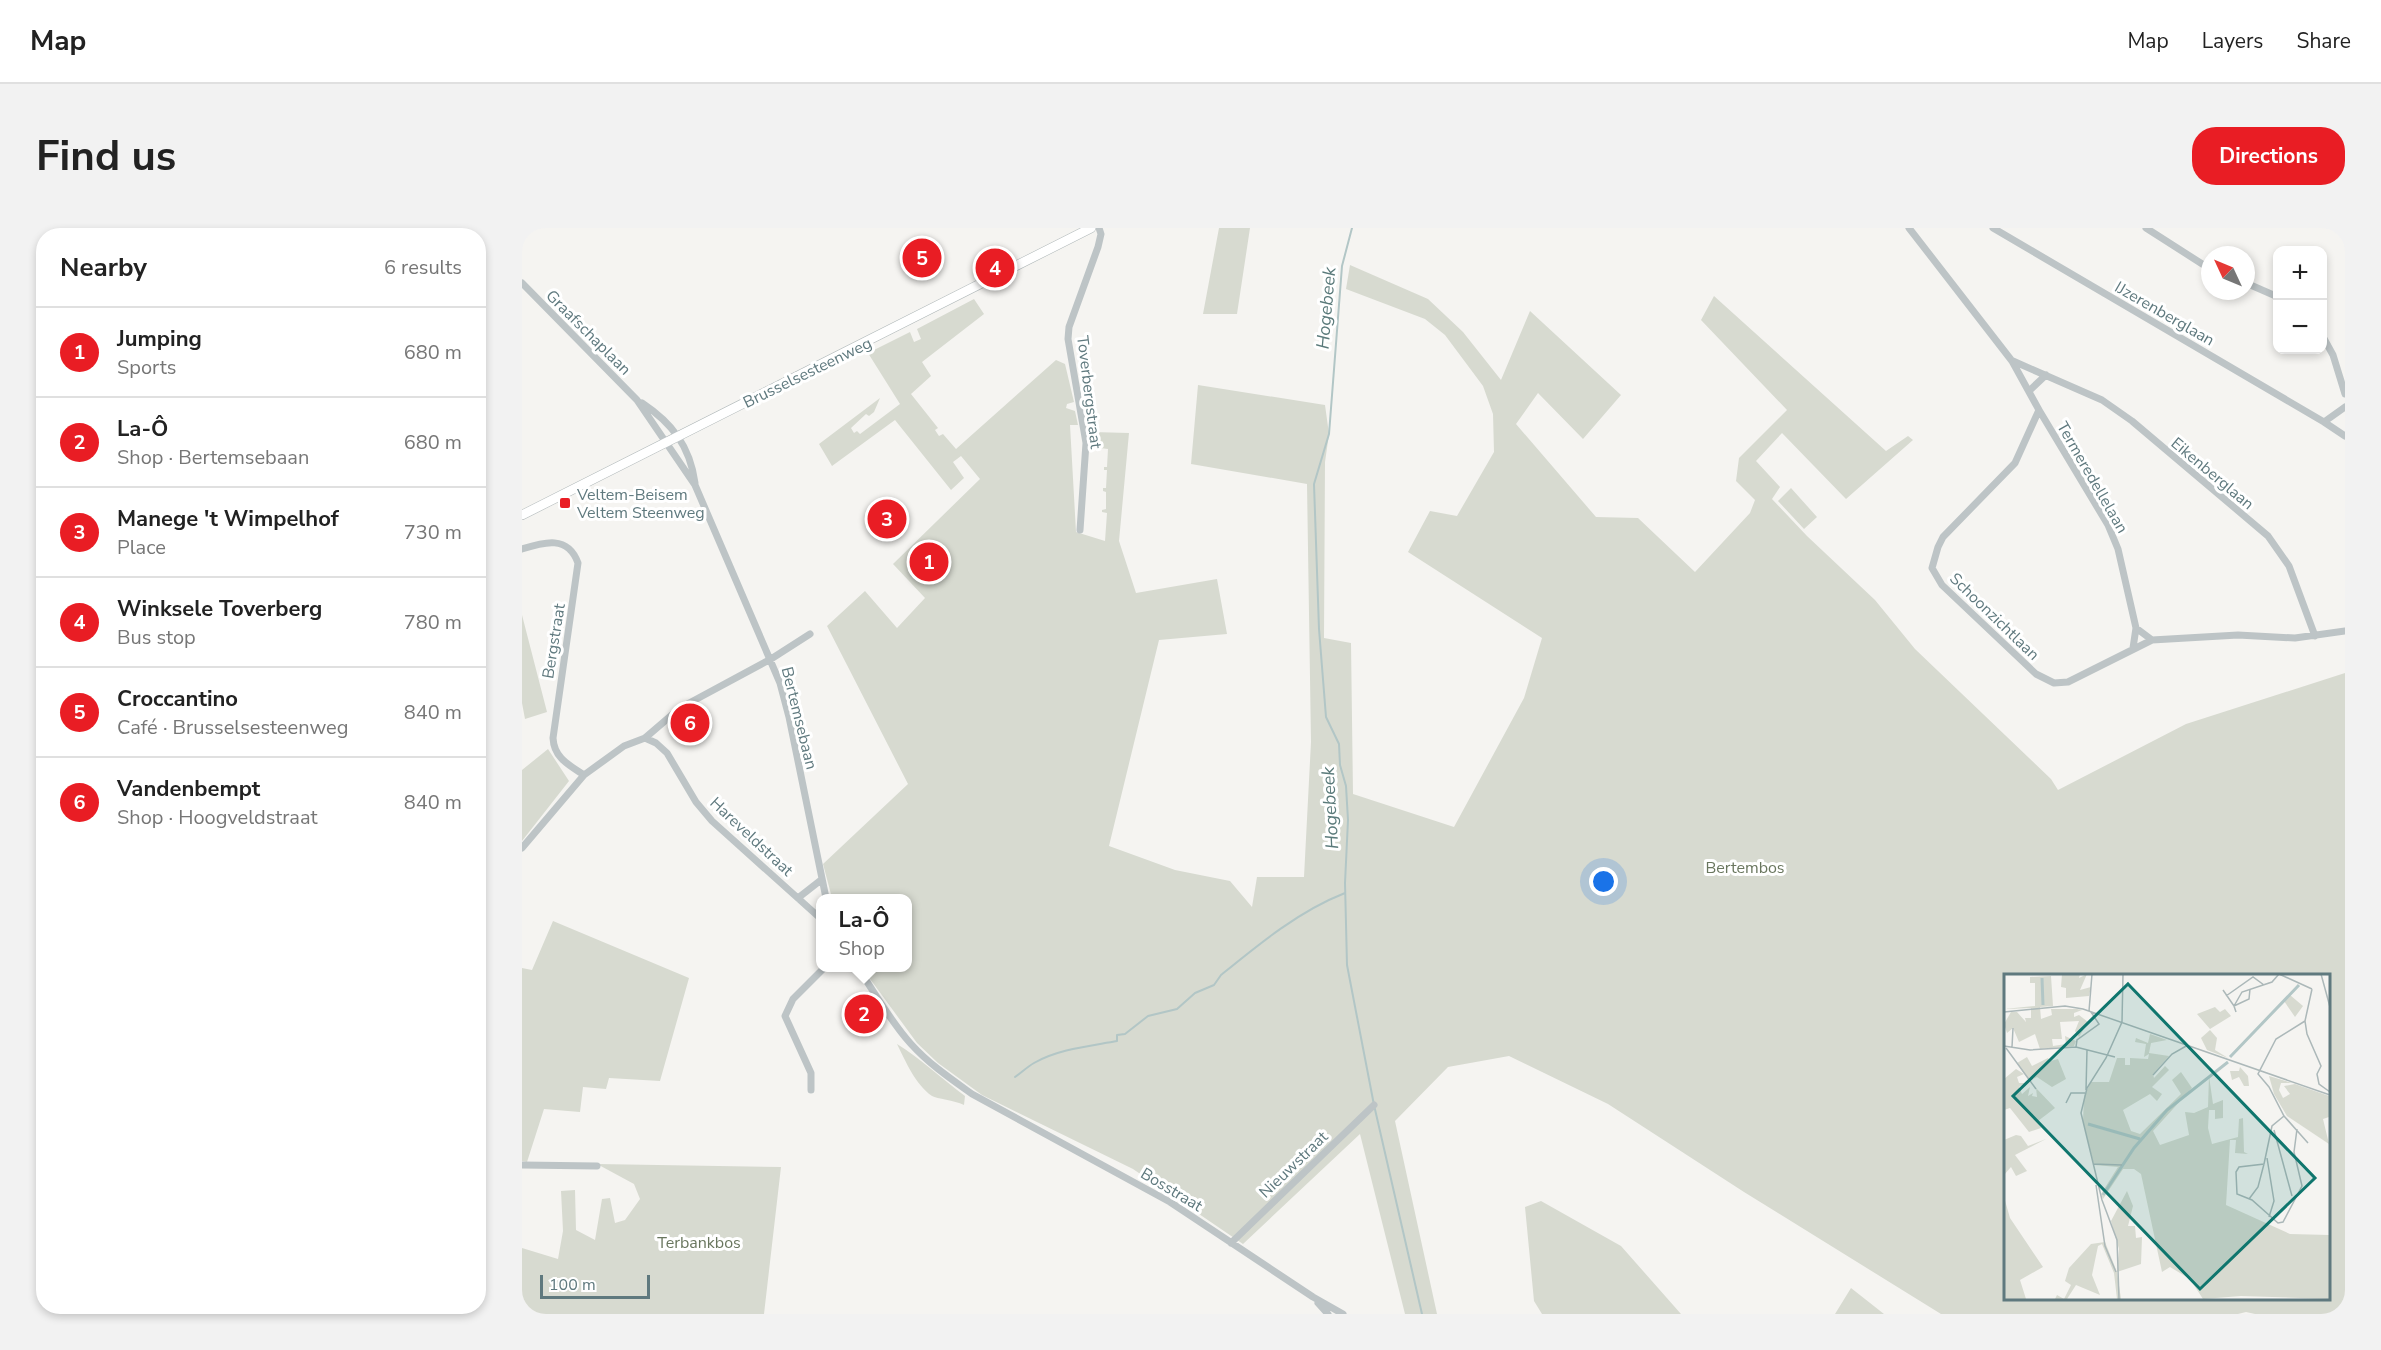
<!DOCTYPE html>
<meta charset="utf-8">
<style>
body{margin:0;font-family:"Nunito Sans",sans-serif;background:#f2f2f2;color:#222}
.controls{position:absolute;right:18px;top:18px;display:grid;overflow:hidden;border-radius:12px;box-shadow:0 3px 9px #0003}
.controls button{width:54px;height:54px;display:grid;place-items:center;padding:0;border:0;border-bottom:2px solid #e0e0e0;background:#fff;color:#222;font:30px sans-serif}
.compass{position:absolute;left:1679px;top:18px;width:54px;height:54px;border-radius:50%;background:#fff;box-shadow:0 3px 9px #0003;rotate:314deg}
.scale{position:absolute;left:18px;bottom:15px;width:110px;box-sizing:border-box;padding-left:6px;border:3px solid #5f797e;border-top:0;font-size:16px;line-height:21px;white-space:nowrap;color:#5f797e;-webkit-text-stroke:4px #fff;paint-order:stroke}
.you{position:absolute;left:1082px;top:654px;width:21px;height:21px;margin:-15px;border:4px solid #fff;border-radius:50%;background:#1a73e8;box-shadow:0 0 0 9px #1a73e833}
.badge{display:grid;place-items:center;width:39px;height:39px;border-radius:50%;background:#e91d24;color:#fff;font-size:20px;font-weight:700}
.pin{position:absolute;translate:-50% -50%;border:3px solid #fff;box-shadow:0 2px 6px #0006}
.popup{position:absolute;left:294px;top:666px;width:96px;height:78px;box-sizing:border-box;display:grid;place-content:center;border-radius:12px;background:#fff;filter:drop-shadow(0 2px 4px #0005);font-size:20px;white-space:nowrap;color:#767676}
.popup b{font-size:22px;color:#222}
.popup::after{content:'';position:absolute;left:50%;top:100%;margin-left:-12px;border:12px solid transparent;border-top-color:#fff}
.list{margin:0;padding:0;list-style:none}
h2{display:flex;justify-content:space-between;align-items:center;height:78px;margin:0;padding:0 24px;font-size:26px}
h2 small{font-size:20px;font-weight:400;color:#767676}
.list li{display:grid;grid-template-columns:39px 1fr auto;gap:18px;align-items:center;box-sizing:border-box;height:90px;padding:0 24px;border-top:2px solid #e0e0e0}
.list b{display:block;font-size:22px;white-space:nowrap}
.list p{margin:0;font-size:20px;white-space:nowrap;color:#767676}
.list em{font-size:20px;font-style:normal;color:#767676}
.map{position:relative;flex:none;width:1823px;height:1086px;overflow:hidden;border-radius:24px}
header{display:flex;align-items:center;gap:36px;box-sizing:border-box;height:84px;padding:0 30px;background:#fff;border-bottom:2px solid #e0e0e0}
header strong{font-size:28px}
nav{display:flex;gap:33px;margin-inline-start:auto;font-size:21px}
.intro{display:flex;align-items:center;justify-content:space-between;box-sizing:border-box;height:144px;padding:0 36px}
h1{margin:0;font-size:42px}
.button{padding:15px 27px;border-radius:24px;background:#e91d24;color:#fff;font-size:21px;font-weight:700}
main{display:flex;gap:36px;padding:0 36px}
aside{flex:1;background:#fff;border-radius:24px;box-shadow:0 3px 9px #0003}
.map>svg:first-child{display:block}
</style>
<header>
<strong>Map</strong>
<nav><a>Map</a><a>Layers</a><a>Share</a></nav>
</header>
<div class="intro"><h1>Find us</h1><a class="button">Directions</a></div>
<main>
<aside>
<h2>Nearby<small>6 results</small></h2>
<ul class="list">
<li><span class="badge">1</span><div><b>Jumping</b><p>Sports</p></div><em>680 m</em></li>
<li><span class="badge">2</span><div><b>La-Ô</b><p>Shop · Bertemsebaan</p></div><em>680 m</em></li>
<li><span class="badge">3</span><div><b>Manege 't Wimpelhof</b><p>Place</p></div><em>730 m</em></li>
<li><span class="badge">4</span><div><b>Winksele Toverberg</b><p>Bus stop</p></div><em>780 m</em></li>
<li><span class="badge">5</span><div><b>Croccantino</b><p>Café · Brusselsesteenweg</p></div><em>840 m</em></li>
<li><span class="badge">6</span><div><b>Vandenbempt</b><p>Shop · Hoogveldstraat</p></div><em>840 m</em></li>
</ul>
</aside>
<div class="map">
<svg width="1823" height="1086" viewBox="0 0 1823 1086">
<rect width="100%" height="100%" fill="#f5f4f1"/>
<path fill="#d7dad0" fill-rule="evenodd" d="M697 0H728L715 86H681Z
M828 37 906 71 941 104 979 152 1008 83 1099 167 1061 211 1016 165 994 196 1074 289 1116 290 1173 344 1228 285 1233 272 1214 253 1217 230 1265 182 1179 92 1192 68 1364 223 1386 208 1391 212 1324 271 1260 205 1234 233 1258 259 1250 271 1285 308 1353 372 1393 421 1529 551 1536 562 1664 496 1823 445V1086H1733L1724 1084 1716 1086H1419L1222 964 1086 876 987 828 926 839 873 893 915 1086H883L838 906 721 1016 611 941 460 867 416 835 395 815 340 740H386V670H310L301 636 386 556 305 398 343 363 375 400 403 370 371 336 458 251 439 228 431 234 442 250 429 262 373 192 310 238 297 216 358 170 352 184 347 188 344 186 329 200 332 205 335 203 338 206 378 176 346 125 388 104 392 114 399 111 395 101 452 71 462 86 400 134 409 148 389 166 416 200 413 202 417 208 421 206 434 221 534 132 543 136 552 174 545 176 544 180 553 183 556 197H548L554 304 583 313 585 285 580 284V282L584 281V264L581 263V260H584L585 242H582V239H585L586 221 571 219 570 204 607 205 597 313 614 365 695 351 705 406 637 412 587 618 653 642 708 653 730 679 735 649H782L789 514 785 256 669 236 676 157 803 177 807 206 803 234 802 410 829 415 831 566 932 599 1002 470 1020 410 886 324 908 283 935 288 972 224 971 186 961 158 923 107 903 91 824 61ZM1484 747H1806V1070H1484Z
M1269 260 1295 289 1282 301 1256 273Z
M0 387 25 484 3 491 0 475Z
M26 521 47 553 0 613V542Z
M31 693 167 750 138 853 87 850 84 861 61 859 58 884 22 881 5 934 0 933V740L10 742Z
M375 816C399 831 420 851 443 868L442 877C432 872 415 871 410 868 393 856 384 834 375 816Z
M75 936 259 939 242 1086H0V1020L36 1031 41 1003 39 963 53 962 54 1002 73 1012 80 971 88 970 93 995 103 992 118 971 112 956Z
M1019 973 1099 1018 1159 1086H1020L1012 1073 1003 979Z
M1329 1060 1362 1086H1313Z"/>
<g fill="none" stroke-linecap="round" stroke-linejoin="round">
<path stroke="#b2c6c6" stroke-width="2" d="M830 0 820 38 807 206 792 256 797 401 804 489 817 516 818 537 824 558 826 592 823 655 825 737 852 877 900 1086
M493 849C499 845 505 839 512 835 536 821 568 818 595 813V807L603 806 626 788 655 781 673 765 692 757 699 747C737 716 777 683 823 665"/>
<g stroke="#afb7b8" stroke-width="10">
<path id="major" d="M0 287 569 0"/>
</g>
<path stroke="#bdc4c6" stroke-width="7" d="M1387 0 1490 133 1517 182 1493 235 1421 309 1416 319 1410 340 1420 357 1514 446 1532 455 1546 454 1630 412 1716 407 1773 410 1823 403
M1471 0 1802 194
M1624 0 1688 41
M0 55 115 172 173 257 258 455 267 489 304 670
M1724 55 1756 69
M1800 107 1811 127 1823 166
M1491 133 1580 172 1610 193 1746 308 1767 338 1793 408
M1507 163 1524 147
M120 175C150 195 168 218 173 255
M1823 179 1802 194 1823 208
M1517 182 1586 297 1596 321 1614 400 1611 420
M558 302 564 215 546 111 547 99 576 19 579 6 577 0
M0 321C22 314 46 307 56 335L31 510C32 530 47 537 62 547
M1614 400 1630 412
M123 510 134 515 145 525 174 574 190 593 298 690
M0 620 62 547 102 518 123 510 158 480 249 431 288 406
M276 670 299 652
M336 740C353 765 368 793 389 816 407 836 429 851 450 866L648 974 791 1069 821 1086
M289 862V845L263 788 271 771 302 740
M0 937 75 938
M709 1015 852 877
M796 1075 806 1086"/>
<use href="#major" stroke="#fff" stroke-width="9"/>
</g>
<rect fill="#e91d24" stroke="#fff" stroke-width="2" x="37" y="269" width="12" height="12" rx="3"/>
<g text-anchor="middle" stroke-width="6" stroke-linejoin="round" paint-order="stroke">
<g font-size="16" fill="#5f797e" stroke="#fff">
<text transform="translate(1643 85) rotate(30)" y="6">IJzerenberglaan</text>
<text transform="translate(67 104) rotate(45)" y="6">Graafschaplaan</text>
<text transform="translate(285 144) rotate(-26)" y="6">Brusselsesteenweg</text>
<text transform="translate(568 164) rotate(83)" y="6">Toverbergstraat</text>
<text transform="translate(1691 245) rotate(40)" y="6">Eikenberglaan</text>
<text transform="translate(1571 249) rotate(60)" y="6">Termeredellelaan</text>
<text transform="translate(1473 388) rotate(44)" y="6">Schoonzichtlaan</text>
<text transform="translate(31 413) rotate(-81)" y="6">Bergstraat</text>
<text transform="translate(278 490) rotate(76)" y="6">Bertemsebaan</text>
<text transform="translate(230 608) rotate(43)" y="6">Hareveldstraat</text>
<text transform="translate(771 936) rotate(-44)" y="6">Nieuwstraat</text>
<text transform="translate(650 961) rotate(31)" y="6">Bosstraat</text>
</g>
<g font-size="16" fill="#5f797e" stroke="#fff" text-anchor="start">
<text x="55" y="272">Veltem-Beisem<tspan x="55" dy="18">Veltem Steenweg</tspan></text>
</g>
<g font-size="16" fill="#69765e" stroke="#fff">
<text x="1223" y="645">Bertembos</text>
<text x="177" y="1020">Terbankbos</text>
</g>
<g font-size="18" font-style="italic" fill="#5a7a7a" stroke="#fff">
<text transform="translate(804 80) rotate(-85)" y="6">Hogebeek</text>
<text transform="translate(808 580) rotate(-93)" y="6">Hogebeek</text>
</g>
</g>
<g transform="translate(1482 746)">
<rect width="326" height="326" fill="#f5f4f1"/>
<path d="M58 0H76L75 4 83 0 76 16 87 13 85 22 62 24V14L57 13ZM47 2 49 32 36 33 37 45 48 41 47 35H73L78 36 70 39V43L75 41 84 48 75 63 71 57 75 47 56 48 58 65H48L49 72 62 70 61 62 72 67 70 72 36 75 31 60 15 68 9 54 3 59 0 50 7 38H13L22 48 21 44H27V34L0 35 31 32V9H26V3ZM286 21 299 32 291 43 280 27ZM211 33 216 38 221 35 227 42 206 55 193 40ZM206 56 213 64 211 76 224 84 203 76 197 64ZM146 60 163 66 147 69 145 79 165 82 149 100 150 104 161 92 165 96 148 113 158 120 153 127 146 120 119 136 127 157 136 160 177 120 168 106 177 98 188 114 149 157 156 171 185 161 181 138 190 139 204 133 205 102 209 130 219 126V144L211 145V136H205L204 154 208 170 234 163 235 145 239 144 240 178 244 180 231 179 232 166H226L222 231 286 260 325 261V325L237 322 199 325 186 305 166 293 158 298 137 200 130 195H119L99 225 97 220 114 193 90 191 79 148 80 122 87 108H105L113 84H121V91H126V84L144 85 145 80 140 83 142 70 131 68 132 64 144 69ZM23 83 28 92 44 84 46 87 54 85 62 105 48 113 33 103 25 107 13 89ZM236 93 244 102 245 112H240L235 103 228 106 226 97H235ZM12 95 20 100 13 103 15 109H21L15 113 18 120 26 113 24 122 29 119 28 122 33 123 32 114 51 134 34 147 37 154 25 158 6 134 0 136V105ZM265 102 288 109H277L275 116 279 124 286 120 280 112 291 110 325 122V143L319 145 325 170 283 142 270 120ZM12 161 17 162 24 172 42 165 11 181 23 197 12 202 7 193 0 201V166ZM123 217 129 232 124 252H131L132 264 138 263 137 290 113 298 117 325H113L110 299 98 270 94 272 88 301 96 321 72 311 63 325H51L53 321 60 325 67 311 61 307 65 294 87 270 101 268 113 298 115 275 107 247ZM0 223 6 244 39 293 16 306 22 325H0Z" fill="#d7dad0"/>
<path fill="none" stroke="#b2c6c6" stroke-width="3" d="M38 4 39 31M226 83 295 11M84 150 136 165M99 221 130 174 163 136 224 88"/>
<path fill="none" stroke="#acb8b9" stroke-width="1.5" d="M275 0 308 15M317 0 326 33M308 15 301 47 303 60 317 92 313 100 315 110 326 118M219 16 230 32 245 25 246 15M222 22 249 3 260 11M85 37 88 0M0 38 61 32 79 35 326 121M232 38 230 32 238 18 268 8 275 0M301 47 272 65 254 100 265 113 280 142 304 169M0 72 26 76 72 73 111 83M8 73 9 54M72 73 73 66 95 50 87 38M2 74 32 115M149 101 168 80 184 71M82 116 83 76M62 129 67 119H81M280 142 268 152 260 190 235 193 232 198 233 220 248 226 274 249 279 248 298 212 290 178 293 155M270 156 288 222M263 184 270 227 265 243M89 190 118 191M92 211 101 272 112 298M245 225 254 213 260 190M115 325 113 266 98 226 77 139 83 114 102 84 118 48 119 0"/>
<path fill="#0f766e" fill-opacity="0.15" stroke="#0f766e" stroke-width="3" d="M124 10 311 204 196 315 9 122Z"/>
<rect width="326" height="326" fill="none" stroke="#5f797e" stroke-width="3"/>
</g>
</svg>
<div class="controls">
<button>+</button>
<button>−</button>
</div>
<svg class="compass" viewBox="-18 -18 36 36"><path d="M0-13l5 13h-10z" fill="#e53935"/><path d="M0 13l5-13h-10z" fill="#767676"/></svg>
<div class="scale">100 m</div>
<div class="you"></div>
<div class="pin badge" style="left:407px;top:334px">1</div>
<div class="pin badge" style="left:342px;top:786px">2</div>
<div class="popup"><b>La-Ô</b>Shop</div>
<div class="pin badge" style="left:365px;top:291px">3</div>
<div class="pin badge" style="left:473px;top:40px">4</div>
<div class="pin badge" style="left:400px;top:30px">5</div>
<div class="pin badge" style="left:168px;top:495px">6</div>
</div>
</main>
